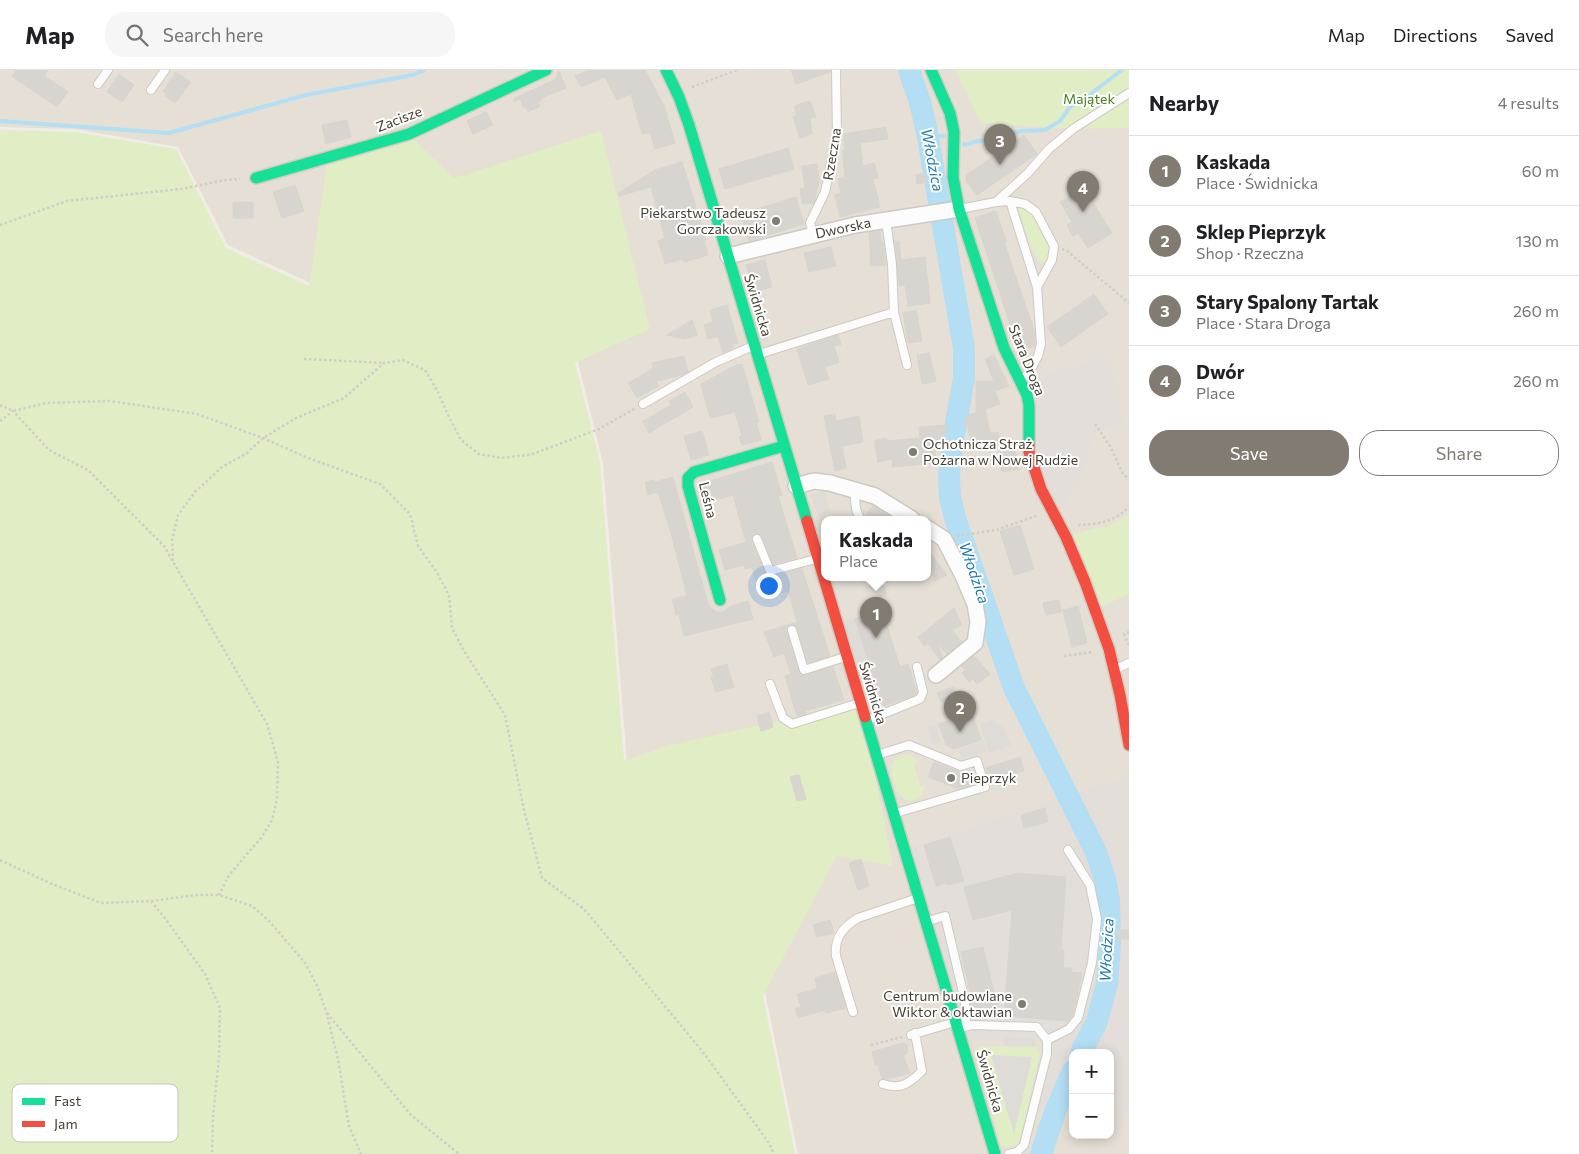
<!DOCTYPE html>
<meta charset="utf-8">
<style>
body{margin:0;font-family:Commissioner,sans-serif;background:#f6f6f6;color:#202124}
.controls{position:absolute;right:15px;bottom:15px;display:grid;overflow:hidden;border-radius:10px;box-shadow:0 2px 12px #0003}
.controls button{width:45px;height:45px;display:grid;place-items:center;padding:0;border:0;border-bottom:1px solid #e0e0e0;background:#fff;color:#202124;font:25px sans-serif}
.you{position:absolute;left:768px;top:515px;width:18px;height:18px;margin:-12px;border:4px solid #fff;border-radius:50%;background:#1a73e8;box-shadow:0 0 0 8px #1a73e833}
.badge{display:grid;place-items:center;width:32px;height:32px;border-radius:50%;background:#827b72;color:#fff;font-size:16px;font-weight:700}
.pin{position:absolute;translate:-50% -41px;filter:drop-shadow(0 1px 2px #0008)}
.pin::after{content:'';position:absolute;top:26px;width:18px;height:15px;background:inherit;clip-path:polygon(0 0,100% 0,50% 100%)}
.popup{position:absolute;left:821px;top:446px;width:110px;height:65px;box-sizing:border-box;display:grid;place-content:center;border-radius:10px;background:#fff;filter:drop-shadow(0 1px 4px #0005);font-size:16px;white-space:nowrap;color:#757577}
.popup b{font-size:19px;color:#202124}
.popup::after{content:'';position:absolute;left:50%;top:100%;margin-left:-10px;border:10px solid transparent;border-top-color:#fff}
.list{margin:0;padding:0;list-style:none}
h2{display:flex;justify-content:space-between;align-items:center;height:65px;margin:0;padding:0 20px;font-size:21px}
h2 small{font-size:16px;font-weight:400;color:#757577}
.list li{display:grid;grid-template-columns:32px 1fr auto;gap:15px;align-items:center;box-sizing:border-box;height:70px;padding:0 20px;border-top:1px solid #e0e0e0}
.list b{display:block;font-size:19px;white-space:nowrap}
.list p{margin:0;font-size:16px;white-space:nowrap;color:#757577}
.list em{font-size:16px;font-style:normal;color:#757577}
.actions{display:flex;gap:10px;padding:15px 20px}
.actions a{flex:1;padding:11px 0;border:1px solid #827b72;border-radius:20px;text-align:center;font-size:18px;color:#827b72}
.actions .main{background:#827b72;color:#fff}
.icon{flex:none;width:28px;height:28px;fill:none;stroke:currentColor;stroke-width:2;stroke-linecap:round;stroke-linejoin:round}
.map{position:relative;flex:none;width:1129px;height:1084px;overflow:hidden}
header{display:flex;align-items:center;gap:30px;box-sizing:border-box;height:70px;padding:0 25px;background:#fff;border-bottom:1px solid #e0e0e0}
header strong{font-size:24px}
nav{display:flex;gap:28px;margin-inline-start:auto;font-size:18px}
.search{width:350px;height:45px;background:#f6f6f6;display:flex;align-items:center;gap:12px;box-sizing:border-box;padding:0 18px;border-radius:20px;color:#757577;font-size:19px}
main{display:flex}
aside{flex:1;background:#fff}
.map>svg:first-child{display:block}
</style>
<header>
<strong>Map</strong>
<div class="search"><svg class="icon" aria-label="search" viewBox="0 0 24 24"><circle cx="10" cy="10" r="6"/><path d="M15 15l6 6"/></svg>Search here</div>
<nav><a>Map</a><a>Directions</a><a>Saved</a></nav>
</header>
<main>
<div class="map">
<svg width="1129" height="1084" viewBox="0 0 1129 1084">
<rect width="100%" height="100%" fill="#f0ede8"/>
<path fill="#e5dfd5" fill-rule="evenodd" d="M0 0H961L1129 56V1084H798L765 922 681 873 627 693 603 393 556 203 313 214 228 175 178 77 75 59 0 57ZM825 449H927V507H825ZM1073 983H1110V1065H1073Z"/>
<path fill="#e3ded9" d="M1109 286 1123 352 1093 363 1084 399 1058 446 1036 384 1027 310Z
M1129 706V1044L1110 1043V983H1073V1040L1033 1037 1047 970 962 971 912 777Z"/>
<path fill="#e0edc5" d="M955 0H1129V58L1073 59 981 53Z
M0 60 75 62 176 79 226 178 309 216 328 86 409 64 454 108 601 61 650 259 575 293 600 392 624 691 670 675 861 633 893 796 837 786 763 926 795 1084H0Z
M1021 135 1027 136 1052 171 1050 189 1045 193 1038 191 1031 178 1018 137Z
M1129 444V524L1101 537 1072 464 1111 455Z
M905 684 911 685 918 692 914 693 920 716 925 715 922 725 913 731C899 730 896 721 893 709 890 697 891 688 905 684Z
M980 976 1036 977 1039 980 1040 983 1019 1073 1016 1076 1003 1077 1000 1073 976 981 977 978Z"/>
<path fill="#dfdcd8" d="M758 234 768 270 761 272 750 236Z
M824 421 831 443 818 447 811 424Z
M855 549 882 637 872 640 844 552Z
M992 650 1003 657 1011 676 989 683 980 654Z
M935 654 941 672 933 675 927 657Z
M983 671 986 681 962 689 959 679Z
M1004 968 1035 969V976L1004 975Z
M991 985 1032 987 1014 1064Z"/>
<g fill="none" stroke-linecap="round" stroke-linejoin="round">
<path stroke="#b3def3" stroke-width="4" d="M0 51 169 63 306 25 413 5 424 0
M928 67 944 66
M964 74 966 75 974 72 1022 61 1045 60 1060 51 1070 37 1084 29 1122 0"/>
<path stroke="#b3def3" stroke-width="22" d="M909 0 920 32 927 62 964 278V308L953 370 949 405 950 427 955 448 1014 618 1096 782 1105 809 1109 830 1110 874 1107 914 1097 951 1081 983
M1041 1084 1055 1042 1073 1001"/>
</g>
<path fill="#d8d4cf" stroke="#d8d4ce" d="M16 0H48L44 6 68 22 57 37 12 6Z
M589 0H645L664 36 675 73 655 79 650 62 642 64 631 24 617 30 605 7 581 17 575 6Z
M791 0H830V2L796 14Z
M559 1 566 18 539 29 542 30 538 32 540 36 528 42 526 37 524 38 520 29 514 32 513 29 552 11 556 8Z
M176 2 191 12 175 33 165 26 167 24 163 21Z
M119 4 134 15 122 32 107 22Z
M810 31 816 47 810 48 812 64 800 68 793 47 797 46 794 36Z
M486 42 493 55 473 64 467 51Z
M347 50 351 67 326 74 322 55Z
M886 57 888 69 860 73 863 96 874 93 878 108 873 109 880 137 840 147 835 125 841 123 838 109 845 107 842 80H845L843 64Z
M1024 65 1037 84 977 125 966 111V105Z
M788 78 794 99 725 119 719 99Z
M682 92 706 170 704 171 708 185 684 192 683 189 665 194 658 171 665 168 651 117 619 126 618 123 655 100Z
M817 94 819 112 814 133 802 134 800 119 805 118 802 96Z
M925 103 927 112 917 114 916 105Z
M295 115 304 141 282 148 273 122Z
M1084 118 1112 163 1088 178 1078 163 1073 166 1067 155 1072 152 1060 132Z
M796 127 804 154 749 171 741 144Z
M233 132H253V148H233Z
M996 141 1006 171 1004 172 1035 263V276L1019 281 975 148Z
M880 161 881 173 883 172 886 195 871 196 869 162Z
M895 171H899L901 190 925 187 930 233 908 236 905 215 899 216Z
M831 177 836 196 809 202 804 183Z
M765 190 772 217 754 222 746 195Z
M1094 224 1108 244 1061 277 1047 257Z
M727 235 738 273 732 274 733 278 723 283 718 266 708 269 704 255 713 252 710 240Z
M916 240 922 271 908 273 903 243Z
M692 250 697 265 685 269 667 265Z
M838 265 841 275 834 276 839 292 825 297 829 309 808 315 797 279Z
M929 283 936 311 922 314 917 285Z
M994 285 1009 316 995 321 1000 334 985 339 990 363 998 362 1000 372 972 378 968 357 964 358 967 345 976 343V311H994L985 289Z
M684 286 688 302 682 305 656 311 659 316 637 328 628 313 653 299 652 293Z
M738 294V295L742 294 759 352H756L761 370 742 375 739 367 742 366 735 342 710 348 701 314Z
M685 322 693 337 649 363 643 351 671 335 669 331Z
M835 344 836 351 859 346 863 372 842 376 846 398 835 401 824 346Z
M947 355 944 372 934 371 936 393 892 397V389L878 392 874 371 886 368 887 371 920 368 919 357Z
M702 361 709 385 691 390 684 366Z
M1013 370 1019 399 1002 402 996 373Z
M772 392 782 425 778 426 797 488 773 494 761 465 754 464 752 468V471L767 506H771L802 499 830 586 808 593 797 558 794 555H790L787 558V562L799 602 801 604 805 605 833 597 844 630 805 641 806 644 797 646 785 606 791 604 784 583 774 587 764 562 797 552 788 521 761 528 752 497 745 499 744 495 725 500 719 480 746 472 733 425 706 432 700 414Z
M673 407 708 534 712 539 717 542H723L731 536 748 531 753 549 684 566 679 544 676 545 672 529 687 526 671 463 658 422 648 425 645 412 654 410 655 412Z
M873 436 894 449H866L865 445Z
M1020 455 1034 499 1014 505 1000 461Z
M927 479 947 505 935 511 927 495Z
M866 507H880L887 525 880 527 871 519Z
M1059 530 1061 542 1046 545 1043 533Z
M1078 536 1087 573 1072 577 1063 540Z
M954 538 962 555 952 560 962 572 947 584 937 573 943 588 940 590 928 573 924 576 918 567Z
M876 543 885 550 900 597 908 594 917 622 916 625 883 636 855 549Z
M974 586 990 604 977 614 973 609 969 612 962 603 965 600 962 596Z
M727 594 734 617 716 622 711 607 714 606 711 599Z
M953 617 957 626 941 632 937 623Z
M769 642 773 657 761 661 757 646Z
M972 643 981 670 954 679 946 675 939 654Z
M1020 687 1024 701 990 711 986 698Z
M934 692 973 707 970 716 959 719 928 707Z
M799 705 806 729 797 731 790 707Z
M1045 738 1048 752 1024 758 1021 745Z
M950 767 964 811 949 815 945 813 936 816 924 775Z
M861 789 869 816 858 820 849 793Z
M1018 803 1066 807 1061 879 1064 880 1063 898H1072L1071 902 1082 903 1073 945 1067 951 1004 946 1012 840 973 850 964 817Z
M830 850 834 863 817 867 813 855Z
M1118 860H1129V869H1118Z
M983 877 1000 946 971 944 970 920 961 882Z
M835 902 846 938 826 943 825 940 798 948 795 939 801 937 797 924 817 919 815 908Z
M903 973 907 975 908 980 906 984 903 985 910 1003 888 1009H882L878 994 875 995 872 982Z"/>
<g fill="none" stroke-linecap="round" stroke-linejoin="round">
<g stroke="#cdc9c4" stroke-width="10">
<path id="lane" d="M98 14 108 0
M151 20 165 0
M1010 131 1025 134 1036 142 1054 176 1052 190 1037 217
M996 132 1027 104 1049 79 1073 59 1129 23
M960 139 996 132 1010 131 1037 217 1041 274 1038 286 1028 305 1021 309
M813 164 810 153 825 122 837 65 836 0
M894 242 907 295
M759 284 894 242 892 194 886 150
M643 334 716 292 753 276
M854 419 856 439 860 449
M757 469 770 501 816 489
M792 560 804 600 845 587
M1116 599 1129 593
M770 614 783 648 792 654 859 633
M868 650 920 629 923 622 917 597
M877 685 909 675 961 696 977 691 985 717 896 743
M928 851 945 846 965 931 966 956
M853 942 836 886C834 868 843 857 858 848L918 828
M959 958 972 955 1037 957 1047 970V984L1024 1075 1017 1082 1009 1084
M911 965 955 952
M1047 970 1069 959 1078 948 1092 893 1097 849 1090 815 1068 780
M883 1014C901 1020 910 1013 922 1001L915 963"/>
</g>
<g stroke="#cdc9c4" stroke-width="18">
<path id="street" d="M728 186 855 155 959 139
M796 416 814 411 830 413 875 426 912 449
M927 458 944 469 963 506 975 534 978 552 975 573 936 605"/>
</g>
<g stroke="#d2ccbf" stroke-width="14">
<path id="fast" d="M666 0 679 27 689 55 807 451
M931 0 950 43 954 62 953 107 959 139 1004 278 1027 325 1029 335V375
M256 108 409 64 546 0
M720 530 688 416V408L694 402 784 376
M865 647 995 1084"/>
</g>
<g stroke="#d2ccbf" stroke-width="14">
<path id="jam" d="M1029 375V382L1041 419 1066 467 1085 512 1109 579 1120 625 1129 675
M807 451 865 647"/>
</g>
<path stroke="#d1cdc9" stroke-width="2.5" stroke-dasharray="2.5 2.5" stroke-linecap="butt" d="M692 17 737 0
M0 155 67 131 181 119 226 110 240 109
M1062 179 1067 181 1129 233
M304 289 384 293
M0 335 13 341 46 333 110 331 197 344 263 368 308 388 380 414 410 444 418 476 436 501 449 525 452 558 464 581 505 645 524 740 542 808 584 839 703 982 769 1073 774 1084
M0 351 13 341 49 380 88 400 164 476 267 654 278 692 277 729 272 750 261 768 229 805 219 825
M1095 354 1110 376 1123 404 1129 409
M1078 455C1099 454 1114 452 1129 437
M957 466 996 460 1036 446
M173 491 172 470 178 445 195 422 222 397 247 383 263 368 296 348 344 328 384 293 403 290 425 300 437 320 447 343 461 370 479 384 501 388 530 385 599 359 636 338
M1129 562 1124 564 1129 575
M1064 586 1093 582
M0 790 52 814 101 833 151 831 167 851 205 904 220 938 219 988 213 1047 212 1084
M151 831 196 825H219L252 836 270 852 305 893 317 916 326 941 338 989 349 1056 361 1084
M327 943 411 1045 459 1084
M871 975 902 967"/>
<use href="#lane" stroke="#fdfcfc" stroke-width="8"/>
<use href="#street" stroke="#fdfcfc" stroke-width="15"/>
<use href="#fast" stroke="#16e098" stroke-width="11"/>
<use href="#jam" stroke="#f24e42" stroke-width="11"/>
</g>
<g fill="#827b72" stroke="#fff" stroke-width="2">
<circle cx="776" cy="151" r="5"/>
<circle cx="913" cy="382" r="5"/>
<circle cx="951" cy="708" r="5"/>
<circle cx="1022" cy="934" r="5"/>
</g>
<g text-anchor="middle" stroke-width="4" stroke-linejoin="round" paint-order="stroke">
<g font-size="14" fill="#4a7f20" stroke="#fff">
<text x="1089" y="34">Majątek</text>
</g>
<g font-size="14" fill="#473e33" stroke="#fff">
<text transform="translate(399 49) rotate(-21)" y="5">Zacisze</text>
<text transform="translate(832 84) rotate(-81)" y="5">Rzeczna</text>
<text transform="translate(843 158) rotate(-12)" y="5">Dworska</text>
<text transform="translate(758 235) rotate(73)" y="5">Świdnicka</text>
<text transform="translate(1027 290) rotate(68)" y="5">Stara Droga</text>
<text transform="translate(708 430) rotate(76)" y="5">Leśna</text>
<text transform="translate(873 623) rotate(73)" y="5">Świdnicka</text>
<text transform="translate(990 1011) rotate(74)" y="5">Świdnicka</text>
</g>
<g font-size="14" fill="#473e33" stroke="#fff" text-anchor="end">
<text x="766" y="148">Piekarstwo Tadeusz<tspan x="766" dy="16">Gorczakowski</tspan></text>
<text x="923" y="379" text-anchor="start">Ochotnicza Straż<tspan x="923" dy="16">Pożarna w Nowej Rudzie</tspan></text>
<text x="961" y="713" text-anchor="start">Pieprzyk</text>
<text x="1012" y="931">Centrum budowlane<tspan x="1012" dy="16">Wiktor &amp; oktawian</tspan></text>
</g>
<g font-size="15" font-style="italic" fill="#1f7aad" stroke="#fff">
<text transform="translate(932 90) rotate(79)" y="5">Włodzica</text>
<text transform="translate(974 503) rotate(71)" y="5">Włodzica</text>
<text transform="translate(1107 880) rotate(-87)" y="5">Włodzica</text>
</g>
</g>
<rect x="12" y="1014" width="166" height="58" rx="8" fill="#fff" stroke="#c8c5c2" stroke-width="1"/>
<rect x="22" y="1028" width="23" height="7" fill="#16e098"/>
<rect x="22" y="1051" width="23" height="6" fill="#f24e42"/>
<g font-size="14" fill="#473e33">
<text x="54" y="1036">Fast</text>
<text x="54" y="1059">Jam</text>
</g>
</svg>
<div class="controls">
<button>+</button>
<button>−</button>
</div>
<div class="you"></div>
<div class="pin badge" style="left:876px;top:568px">1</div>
<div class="popup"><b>Kaskada</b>Place</div>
<div class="pin badge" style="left:960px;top:662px">2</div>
<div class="pin badge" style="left:1000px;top:95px">3</div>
<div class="pin badge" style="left:1083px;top:142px">4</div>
</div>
<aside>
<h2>Nearby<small>4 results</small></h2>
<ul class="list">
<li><span class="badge">1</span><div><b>Kaskada</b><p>Place · Świdnicka</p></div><em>60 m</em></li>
<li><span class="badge">2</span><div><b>Sklep Pieprzyk</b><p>Shop · Rzeczna</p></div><em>130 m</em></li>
<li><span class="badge">3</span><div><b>Stary Spalony Tartak</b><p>Place · Stara Droga</p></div><em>260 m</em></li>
<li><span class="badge">4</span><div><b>Dwór</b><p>Place</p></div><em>260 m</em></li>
</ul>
<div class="actions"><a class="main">Save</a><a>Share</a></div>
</aside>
</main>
